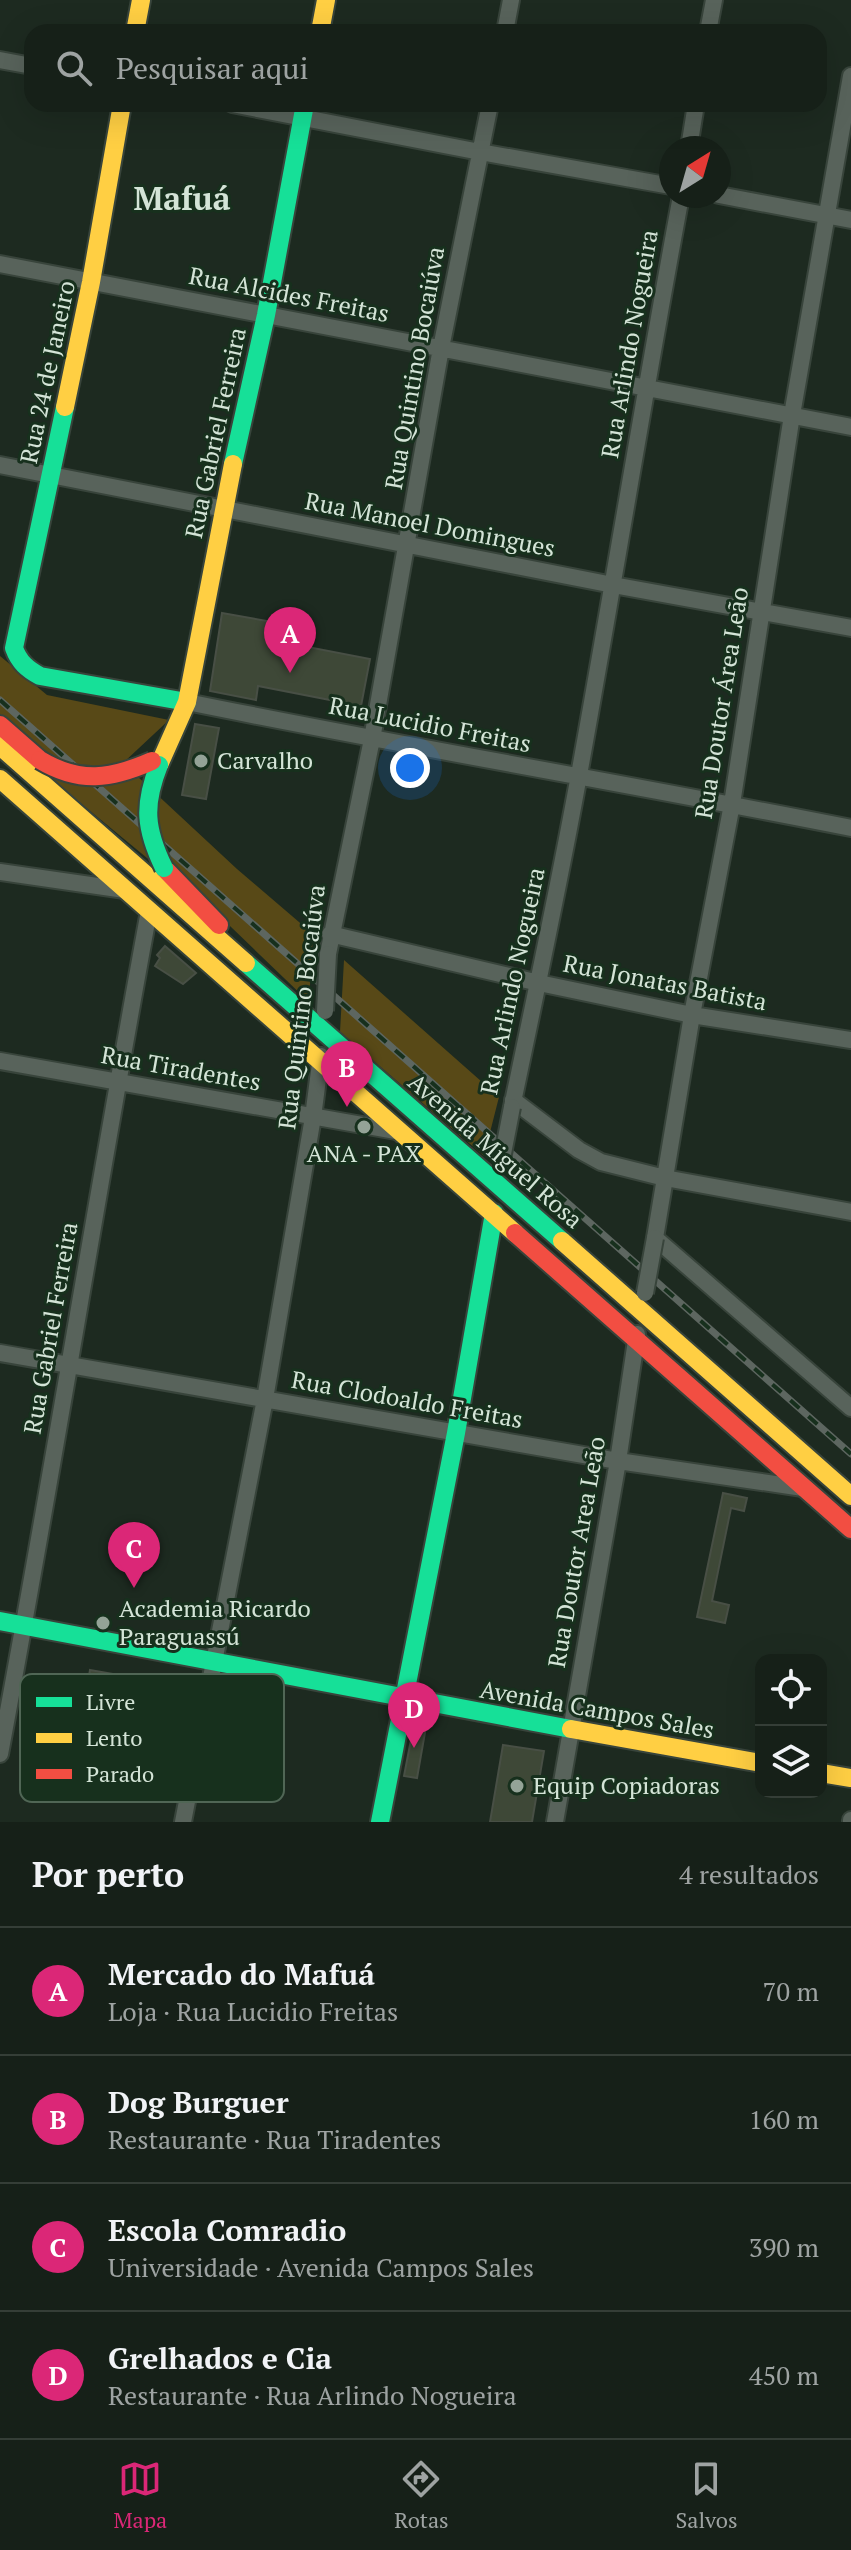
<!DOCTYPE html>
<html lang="pt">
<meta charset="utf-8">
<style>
body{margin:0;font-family:"PT Serif",serif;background:#232d25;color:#f1f3f6}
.controls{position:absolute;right:24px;bottom:24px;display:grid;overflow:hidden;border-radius:16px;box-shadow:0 8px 32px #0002}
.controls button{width:72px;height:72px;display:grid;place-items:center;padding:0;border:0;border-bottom:2px solid #353e37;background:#162018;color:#f1f3f6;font:40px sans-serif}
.compass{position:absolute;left:659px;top:136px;width:72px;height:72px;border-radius:50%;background:#162018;box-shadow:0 8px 32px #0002;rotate:37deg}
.you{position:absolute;left:410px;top:768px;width:28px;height:28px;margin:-20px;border:6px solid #fff;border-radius:50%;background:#1a73e8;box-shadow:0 0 0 12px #1a73e833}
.badge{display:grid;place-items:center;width:52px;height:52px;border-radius:50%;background:#db2777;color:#fff;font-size:26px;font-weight:700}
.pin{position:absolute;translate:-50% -66px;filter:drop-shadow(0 2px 4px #0008)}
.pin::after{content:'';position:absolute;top:42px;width:28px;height:24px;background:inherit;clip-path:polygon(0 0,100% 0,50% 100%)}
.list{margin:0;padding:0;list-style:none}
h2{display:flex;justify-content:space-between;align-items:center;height:104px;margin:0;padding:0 32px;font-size:34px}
h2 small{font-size:26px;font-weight:400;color:#9ea3a2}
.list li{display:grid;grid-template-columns:52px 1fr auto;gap:24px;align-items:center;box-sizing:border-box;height:128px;padding:0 32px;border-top:2px solid #353e37}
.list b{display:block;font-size:30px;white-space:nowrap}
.list p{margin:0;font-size:26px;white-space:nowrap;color:#9ea3a2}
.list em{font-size:26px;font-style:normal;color:#9ea3a2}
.icon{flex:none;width:44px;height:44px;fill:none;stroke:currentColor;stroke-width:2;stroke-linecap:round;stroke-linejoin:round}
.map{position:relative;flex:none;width:851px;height:1822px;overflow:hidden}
.search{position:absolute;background:#162018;box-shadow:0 8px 32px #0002;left:24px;right:24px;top:24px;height:88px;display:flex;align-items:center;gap:20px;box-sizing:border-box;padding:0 28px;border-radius:24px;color:#9ea3a2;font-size:30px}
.sheet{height:616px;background:#162018}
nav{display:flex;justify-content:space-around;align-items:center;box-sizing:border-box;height:112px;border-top:2px solid #353e37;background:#162018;font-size:22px;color:#9ea3a2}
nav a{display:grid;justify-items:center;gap:4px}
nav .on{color:#db2777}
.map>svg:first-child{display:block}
</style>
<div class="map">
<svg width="851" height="1822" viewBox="0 0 851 1822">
<rect width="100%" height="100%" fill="#1d2a20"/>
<path fill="#584917" d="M0 656 47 695 169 720 123 763 237 869 313 934 309 1002 180 878 147 858 49 777 0 715Z
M344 960 499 1097 484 1156 340 1032Z"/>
<path fill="#3e4837" stroke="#484f45" stroke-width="2" d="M222 613 290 625 287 643 370 659 361 706 258 686 256 700 210 691Z
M195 724 219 728 206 799 182 795Z
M165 946 196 973 183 984 155 966 160 958 157 955Z
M723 1493 747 1498 744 1511 731 1508 712 1601 729 1605 725 1623 697 1617Z
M90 1670 188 1687 177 1752 169 1751 167 1759 148 1755 151 1737 126 1732 131 1701 108 1697 101 1740 79 1736Z
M415 1719 427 1721 417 1778 404 1776Z
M503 1745 544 1751 532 1822H490Z"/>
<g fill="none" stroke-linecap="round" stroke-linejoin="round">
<g stroke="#38443b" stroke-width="20">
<path id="street" d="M505 32 511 0
M708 32 714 0
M0 60 32 66
M851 76 792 415 732 804 692 1015 655 1238 851 1408
M232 104 480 152 671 186
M689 148 696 104
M719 195 851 220
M0 264 851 427
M0 465 613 585 851 628
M187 702C408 747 630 784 851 828
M0 872 125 890
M330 934 539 983 692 1015 851 1040
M328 954 372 739 441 348 490 104
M0 1061 396 1131
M513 1100 579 1150 601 1162 665 1178 851 1212
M512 1107C535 996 559 886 579 775 614 582 645 389 681 196
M0 1353 618 1461 803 1488
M0 1754C53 1473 97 1192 149 911
M183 1822 265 1399 313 1117 321 1056
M555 1822 618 1461 637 1334
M851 1822V1820"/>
</g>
<g stroke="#38443b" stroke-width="22">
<path id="fast" d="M65 407 14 648C19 662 27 669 40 676L187 702
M233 464 266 315 305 104
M246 963 562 1241
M0 1621 571 1729
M380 1822 456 1433 494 1213"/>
</g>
<g stroke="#38443b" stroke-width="22">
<path id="slow" d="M135 32 141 0
M320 32 326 0
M65 407 91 282 122 104
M0 746 246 963
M159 765 187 702 233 464
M0 779 515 1233
M562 1241 851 1496
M571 1729 761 1763
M821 1773 851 1778"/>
</g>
<g stroke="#38443b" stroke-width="22">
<path id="jam" d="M0 725 40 760
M164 868 219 925
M515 1233 851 1529"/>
</g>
<use href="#street" stroke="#58635b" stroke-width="16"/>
<use href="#fast" stroke="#16e098" stroke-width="18"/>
<use href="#slow" stroke="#ffcf43" stroke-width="18"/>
<use href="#jam" stroke="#f24e42" stroke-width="18"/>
<g stroke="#5d6660" stroke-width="7">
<path id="rail" d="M0 700 851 1454"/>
</g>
<use href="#rail" stroke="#17301d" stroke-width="4" stroke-dasharray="12" stroke-linecap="butt"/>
<g stroke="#38443b" stroke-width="20" stroke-linecap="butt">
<path id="street-bridge" d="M325 1011 328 954
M501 1164 512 1107
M645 1293 655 1238"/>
</g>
<g stroke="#38443b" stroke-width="22" stroke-linecap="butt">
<path id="fast-bridge" d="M159 765C143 805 145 829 164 868"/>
</g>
<g stroke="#38443b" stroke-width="22" stroke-linecap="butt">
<path id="jam-bridge" d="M40 760C80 784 111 779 152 761"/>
</g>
<use href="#street-bridge" stroke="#58635b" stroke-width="16"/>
<use href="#fast-bridge" stroke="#16e098" stroke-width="18"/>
<use href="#jam-bridge" stroke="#f24e42" stroke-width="18"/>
</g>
<g fill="#94a397" stroke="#17301d" stroke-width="3">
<circle cx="201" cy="761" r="8"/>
<circle cx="364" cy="1127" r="8"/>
<circle cx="103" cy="1623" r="8"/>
<circle cx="517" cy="1786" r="8"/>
</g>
<g text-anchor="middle" stroke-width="6" stroke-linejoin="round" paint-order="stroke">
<g font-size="24" fill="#d4e4d7" stroke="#17301d">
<text transform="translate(289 295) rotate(11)" y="8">Rua Alcides Freitas</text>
<text transform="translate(630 344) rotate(-80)" y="8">Rua Arlindo Nogueira</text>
<text transform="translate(415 368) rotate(-80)" y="8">Rua Quintino Bocaiúva</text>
<text transform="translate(48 372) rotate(-78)" y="8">Rua 24 de Janeiro</text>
<text transform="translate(216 433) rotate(-78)" y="8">Rua Gabriel Ferreira</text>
<text transform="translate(430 525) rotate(11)" y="8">Rua Manoel Domingues</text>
<text transform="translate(722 703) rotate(-81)" y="8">Rua Doutor Área Leão</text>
<text transform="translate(430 725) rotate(11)" y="8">Rua Lucidio Freitas</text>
<text transform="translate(513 981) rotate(-78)" y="8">Rua Arlindo Nogueira</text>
<text transform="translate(665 983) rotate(11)" y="8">Rua Jonatas Batista</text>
<text transform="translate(302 1007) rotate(-83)" y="8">Rua Quintino Bocaiúva</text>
<text transform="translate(181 1069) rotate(10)" y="8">Rua Tiradentes</text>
<text transform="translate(495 1151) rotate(41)" y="8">Avenida Miguel Rosa</text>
<text transform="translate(51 1328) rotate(-80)" y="8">Rua Gabriel Ferreira</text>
<text transform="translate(407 1400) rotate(10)" y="8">Rua Clodoaldo Freitas</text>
<text transform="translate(577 1552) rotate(-80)" y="8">Rua Doutor Area Leão</text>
<text transform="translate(597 1710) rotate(10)" y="8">Avenida Campos Sales</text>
</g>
<g font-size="24" fill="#d4e4d7" stroke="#17301d" text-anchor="start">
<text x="217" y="769">Carvalho</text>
<text x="364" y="1162" text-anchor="middle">ANA - PAX</text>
<text x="119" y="1617">Academia Ricardo<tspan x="119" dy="28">Paraguassú</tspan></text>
<text x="533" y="1794">Equip Copiadoras</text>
</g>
<g font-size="32" font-weight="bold" fill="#d4e4d7" stroke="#17301d">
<text x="182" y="210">Mafuá</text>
</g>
</g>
<rect x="20" y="1674" width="264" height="128" rx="12" fill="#17301d" stroke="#506655" stroke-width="2"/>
<rect x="36" y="1697" width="36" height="10" fill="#16e098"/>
<rect x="36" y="1733" width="36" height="10" fill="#ffcf43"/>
<rect x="36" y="1769" width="36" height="10" fill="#f24e42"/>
<g font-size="22" fill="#d4e4d7">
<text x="86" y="1710">Livre</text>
<text x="86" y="1746">Lento</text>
<text x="86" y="1782">Parado</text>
</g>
</svg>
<div class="controls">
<button><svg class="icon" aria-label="locate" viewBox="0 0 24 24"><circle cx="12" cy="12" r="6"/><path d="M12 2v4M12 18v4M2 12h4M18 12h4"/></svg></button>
<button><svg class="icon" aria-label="layers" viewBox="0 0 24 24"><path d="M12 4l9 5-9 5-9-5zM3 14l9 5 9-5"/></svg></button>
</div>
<svg class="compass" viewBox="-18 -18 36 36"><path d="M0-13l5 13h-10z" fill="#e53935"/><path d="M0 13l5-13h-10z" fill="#9ea3a2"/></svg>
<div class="you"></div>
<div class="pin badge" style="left:290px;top:673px">A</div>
<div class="pin badge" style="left:347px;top:1107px">B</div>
<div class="pin badge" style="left:134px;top:1588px">C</div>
<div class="pin badge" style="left:414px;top:1748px">D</div>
<div class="search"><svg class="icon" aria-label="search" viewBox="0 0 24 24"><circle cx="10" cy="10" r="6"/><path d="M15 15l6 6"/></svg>Pesquisar aqui</div>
</div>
<section class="sheet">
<h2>Por perto<small>4 resultados</small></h2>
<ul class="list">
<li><span class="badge">A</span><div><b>Mercado do Mafuá</b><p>Loja · Rua Lucidio Freitas</p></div><em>70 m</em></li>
<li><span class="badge">B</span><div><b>Dog Burguer</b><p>Restaurante · Rua Tiradentes</p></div><em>160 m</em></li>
<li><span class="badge">C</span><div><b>Escola Comradio</b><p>Universidade · Avenida Campos Sales</p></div><em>390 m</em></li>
<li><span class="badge">D</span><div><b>Grelhados e Cia</b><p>Restaurante · Rua Arlindo Nogueira</p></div><em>450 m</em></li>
</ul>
</section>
<nav>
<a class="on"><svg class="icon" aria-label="map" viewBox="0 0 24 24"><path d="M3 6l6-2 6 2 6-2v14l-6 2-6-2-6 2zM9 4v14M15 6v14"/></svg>Mapa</a>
<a><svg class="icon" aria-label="directions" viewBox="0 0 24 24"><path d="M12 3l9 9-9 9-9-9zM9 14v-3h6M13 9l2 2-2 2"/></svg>Rotas</a>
<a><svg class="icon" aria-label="saved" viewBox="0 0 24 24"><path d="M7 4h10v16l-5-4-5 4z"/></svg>Salvos</a>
</nav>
